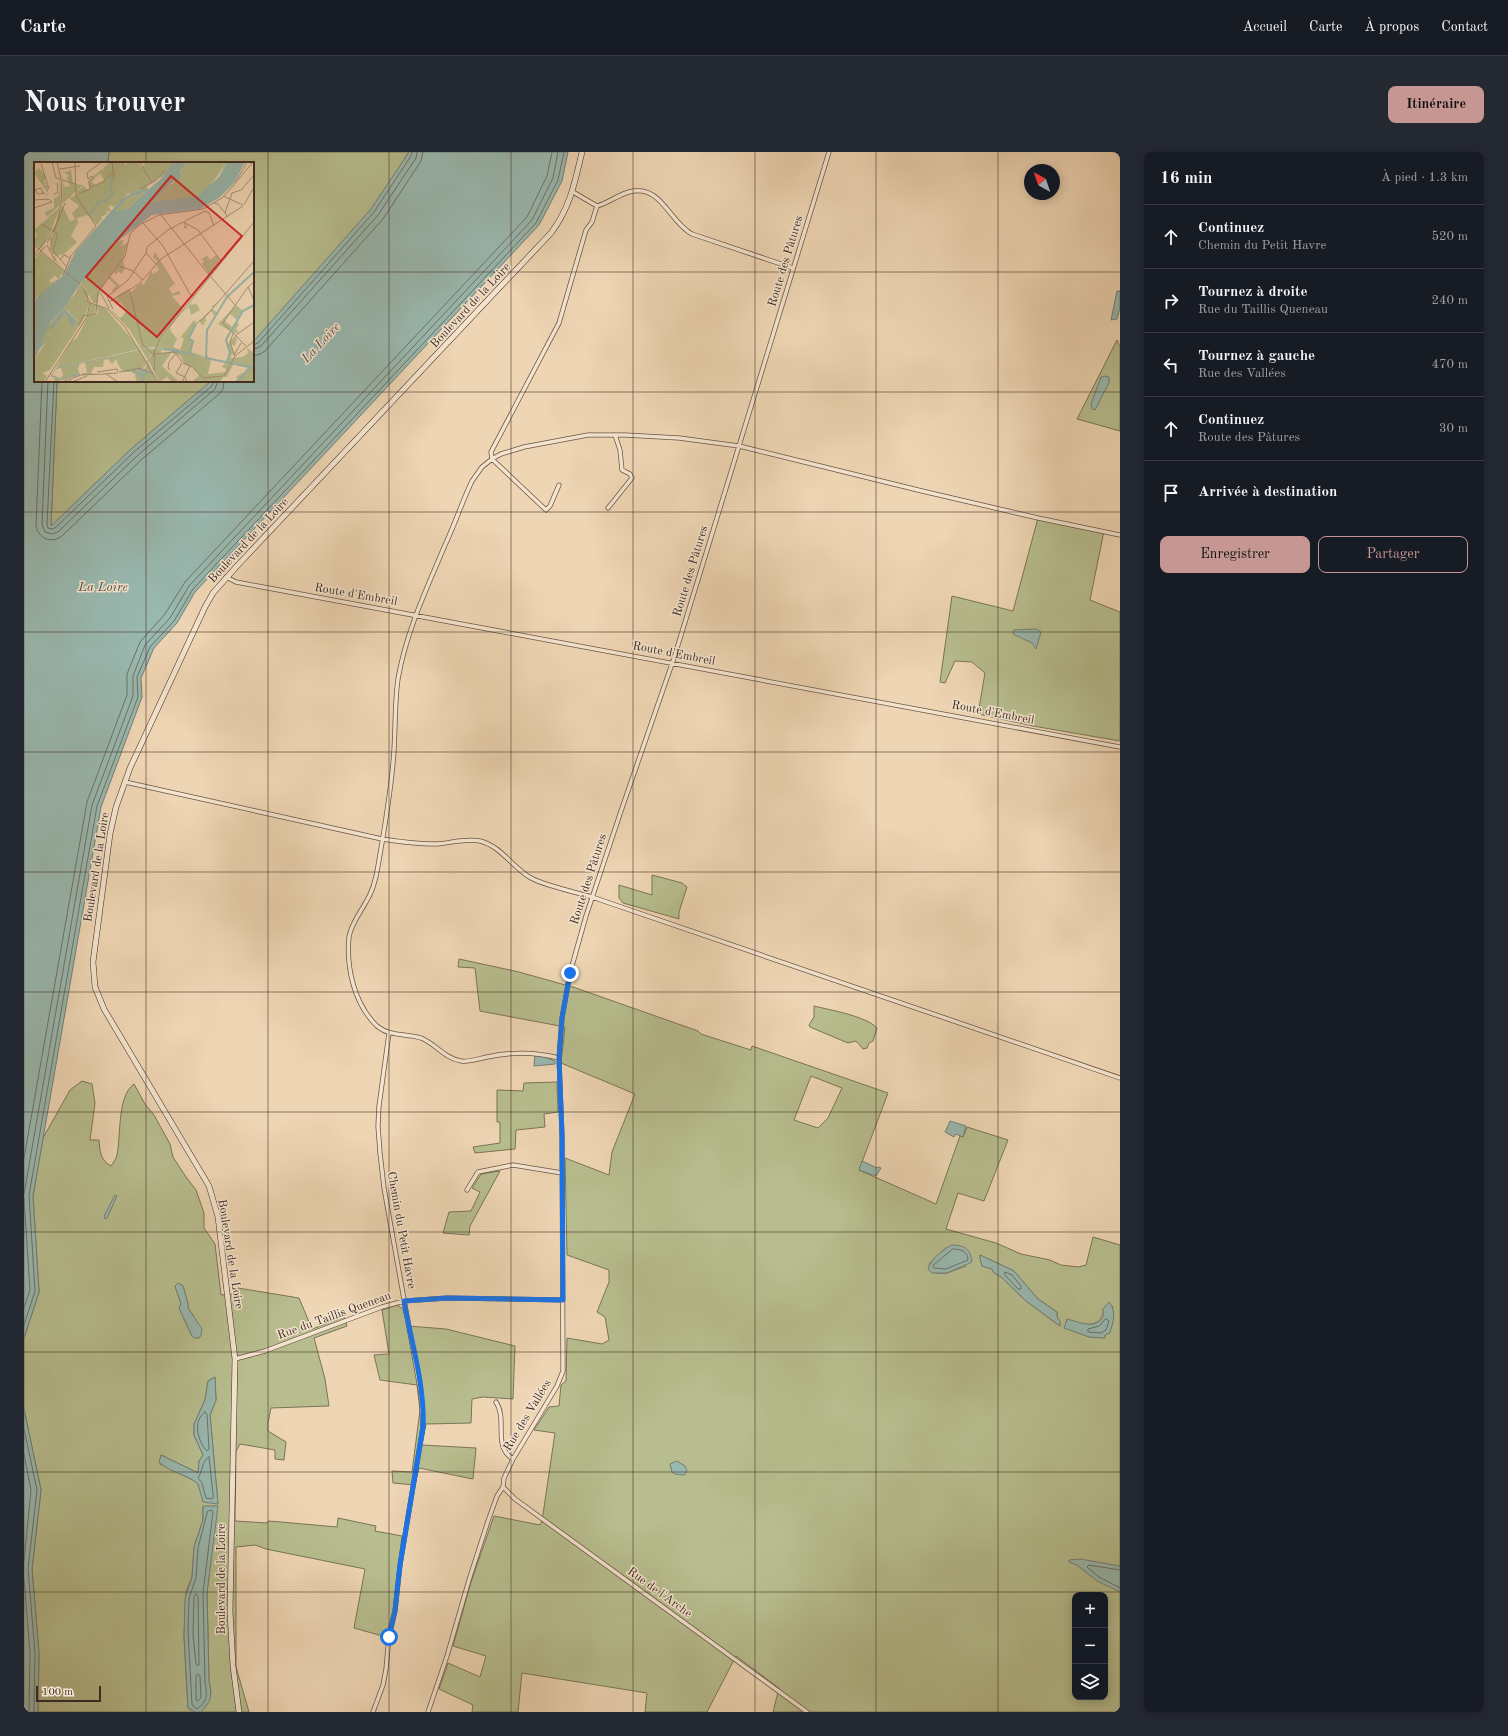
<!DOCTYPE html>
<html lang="fr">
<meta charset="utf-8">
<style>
body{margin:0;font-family:"Old Standard TT",serif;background:#242831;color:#f1f3f6}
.controls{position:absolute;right:12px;bottom:12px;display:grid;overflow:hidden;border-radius:8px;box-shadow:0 2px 10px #0003}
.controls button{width:36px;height:36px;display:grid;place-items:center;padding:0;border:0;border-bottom:1px solid #363941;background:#171b24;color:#f1f3f6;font:20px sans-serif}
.compass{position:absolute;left:1000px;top:12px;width:36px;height:36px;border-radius:50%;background:#171b24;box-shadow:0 2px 10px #0003;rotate:320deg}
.scale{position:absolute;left:12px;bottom:10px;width:65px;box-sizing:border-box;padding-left:4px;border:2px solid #3e2a23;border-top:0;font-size:11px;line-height:14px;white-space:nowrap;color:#3e2a23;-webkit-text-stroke:3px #f4e4ce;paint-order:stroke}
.stop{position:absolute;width:12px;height:12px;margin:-9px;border:3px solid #1a73e8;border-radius:50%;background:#fff}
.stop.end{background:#1a73e8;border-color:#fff;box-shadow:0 1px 4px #0008}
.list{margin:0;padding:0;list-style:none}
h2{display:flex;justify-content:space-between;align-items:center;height:52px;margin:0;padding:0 16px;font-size:17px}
h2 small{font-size:13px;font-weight:400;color:#9ea1a6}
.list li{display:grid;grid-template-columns:26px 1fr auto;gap:12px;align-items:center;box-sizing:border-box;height:64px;padding:0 16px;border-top:1px solid #363941}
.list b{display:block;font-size:15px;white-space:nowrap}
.list p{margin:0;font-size:13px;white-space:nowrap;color:#9ea1a6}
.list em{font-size:13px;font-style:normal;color:#9ea1a6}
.actions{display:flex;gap:8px;padding:12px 16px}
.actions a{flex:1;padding:9px 0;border:1px solid #c59692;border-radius:8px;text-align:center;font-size:14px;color:#c59692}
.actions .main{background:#c59692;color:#111}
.icon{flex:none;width:22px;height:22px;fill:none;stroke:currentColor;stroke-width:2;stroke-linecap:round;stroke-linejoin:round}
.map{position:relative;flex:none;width:1096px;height:1560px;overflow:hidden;border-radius:8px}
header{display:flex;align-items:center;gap:24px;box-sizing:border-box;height:56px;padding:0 20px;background:#171b24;border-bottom:1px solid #363941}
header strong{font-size:19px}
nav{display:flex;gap:22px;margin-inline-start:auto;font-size:14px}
.intro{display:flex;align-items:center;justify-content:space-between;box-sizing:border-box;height:96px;padding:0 24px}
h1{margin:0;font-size:28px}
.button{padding:10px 18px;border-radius:8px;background:#c59692;color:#111;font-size:14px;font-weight:700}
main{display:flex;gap:24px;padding:0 24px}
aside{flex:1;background:#171b24;border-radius:8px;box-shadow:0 2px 10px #0003}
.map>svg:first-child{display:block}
</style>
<header>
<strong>Carte</strong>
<nav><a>Accueil</a><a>Carte</a><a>À propos</a><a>Contact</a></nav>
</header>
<div class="intro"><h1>Nous trouver</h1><a class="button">Itinéraire</a></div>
<main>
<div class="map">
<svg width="1096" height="1560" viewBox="0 0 1096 1560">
<rect width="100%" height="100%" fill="#eed5b3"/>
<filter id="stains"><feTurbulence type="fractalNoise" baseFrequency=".005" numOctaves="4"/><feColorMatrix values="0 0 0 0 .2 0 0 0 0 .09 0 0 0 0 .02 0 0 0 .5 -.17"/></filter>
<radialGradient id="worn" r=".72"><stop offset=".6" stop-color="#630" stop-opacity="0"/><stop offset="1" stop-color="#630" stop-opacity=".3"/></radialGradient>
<path fill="#b7bd8e" stroke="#7a7458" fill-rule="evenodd" d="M85 0H385L382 4 383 18 229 198V11H84Z
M1093 188 1096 194V279L1053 267Z
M33 229H195L77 326 27 375Z
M1014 366 1080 379 1066 448 1096 460V589L1009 574 954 562 961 521 948 510 931 509 921 531 916 530 928 444 989 459Z
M628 723 658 731 663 735 655 760V767L599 751 595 746V733L628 743Z
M435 807 495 820 552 836 674 879 677 882 727 898 728 894 864 941 835 1018 912 1052 936 984 939 985 943 975 984 988 960 1049 934 1041 922 1077 972 1091 997 1102 1026 1108 1037 1113 1054 1115 1062 1113 1069 1085 1096 1093V1560H749L755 1536 712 1504 683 1560H621L623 1541 498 1521 494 1560H448L449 1553 415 1537 424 1511 456 1525 462 1504 429 1494 447 1430 470 1364 516 1373 518 1369 531 1281 510 1278 525 1255 535 1254 537 1233 542 1229 543 1186 578 1192 585 1188 581 1165 573 1160 585 1130V1118L543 1103 541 1006 585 1023 588 1000 611 942 537 911 541 875 456 859 451 816 434 815ZM787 924 818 936 804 966 794 976 770 968ZM923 1095 942 1114 923 1121H912L905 1112ZM956 1103 990 1119 1014 1147 1033 1160V1166L1036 1174 1002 1149 977 1125 969 1120 968 1117 958 1114 956 1106ZM1085 1151 1089 1155 1081 1184 1078 1186 1075 1184 1065 1185V1172C1080 1172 1077 1159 1085 1151ZM1051 1443H1081V1545H1051Z
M790 854C806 858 842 864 853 876L849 889 845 891 843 896 839 897 832 889 824 891 786 875 785 873 790 865Z
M58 929 68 932 71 951 66 988H75C76 999 76 1008 87 1014 89 1011 92 1007 93 1003 97 984 93 944 110 932L121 952 130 963 146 992 149 1005 162 1025 172 1038 180 1061V1076L191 1092 197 1143 208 1142 214 1136 275 1146 288 1177 320 1165 323 1174 290 1186 301 1227 305 1254 247 1256 244 1271V1279L262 1290 260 1308 251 1307V1298L216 1292 212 1299 211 1369 242 1371 245 1369 313 1375 314 1366 352 1374 351 1379 378 1384 369 1459 362 1485 330 1476 341 1417 242 1397 231 1393 212 1395V1515L225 1560H175H177L187 1541 185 1529 183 1441 193 1354 179 1355V1368L170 1395 168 1425 162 1440 160 1484 164 1556 171 1560H14L15 1501 8 1417 17 1338 0 1257V1186L15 1140 9 1044 19 986 46 938ZM156 1132 159 1134 164 1152V1156L169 1163 175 1186H174L168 1184 155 1156 157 1152 151 1134ZM191 1225 192 1248 186 1263 194 1352 176 1337 173 1330 136 1312 137 1303 174 1321 175 1310 179 1303 170 1283V1272L181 1248 184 1229Z
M533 930 534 960 520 962 521 975 492 978 491 997 451 1001 449 995 476 991V970H473V938L499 939 500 931Z
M476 1019 446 1074 445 1083 419 1081 425 1060 447 1059 456 1040 448 1036 457 1022Z
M373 1153 379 1157 384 1174 422 1177 491 1194 489 1247 459 1245 448 1247 447 1271 402 1272 398 1293 452 1296 449 1327 395 1316 391 1333 369 1331 368 1319 388 1320 396 1258 393 1233 356 1228 350 1203 365 1202 358 1158Z"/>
<path fill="#99b8af" stroke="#757f77" d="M0 0H85L84 11H11V229H33L27 374 107 297 187 229H229V190L347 57 385 0H544L538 29 515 73 171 440 153 471 130 496 117 526 118 545 77 655 9 1044 15 1140 0 1186Z
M1093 139H1096V156L1093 167 1087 168Z
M1081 224 1085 225V231L1072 256 1071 258 1068 257 1067 252 1077 225Z
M1012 477 1017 480 1012 497 1008 491 989 482 990 478Z
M511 903H516L531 909V912L510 914Z
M926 969 942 974 939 985 932 982 930 985 921 980Z
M838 1009 853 1016 855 1015 857 1016 852 1024 835 1018Z
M91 1043 93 1044 83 1066 81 1067 80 1064Z
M928 1093C940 1093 947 1097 948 1110L923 1121H908L904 1117C907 1107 919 1097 928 1093Z
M956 1103 990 1119 1014 1147 1033 1160V1165L1036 1169V1174L1002 1149 977 1125 969 1120 968 1117 958 1114 956 1106Z
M154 1131 159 1134 164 1152V1156L178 1177 177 1184 174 1186H170L168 1184 155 1156 157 1152 151 1134Z
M1085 1150C1093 1159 1089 1170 1086 1181L1081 1183V1186L1065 1185 1040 1176 1043 1167C1055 1170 1071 1178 1079 1165V1157Z
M191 1225 192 1248 186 1263 194 1352 179 1350 174 1332C163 1322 146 1321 135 1310L137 1303 174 1321 175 1309 179 1303 170 1283V1272L181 1248 184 1229Z
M0 1257 17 1338 8 1417 15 1501 14 1560H0Z
M653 1309 661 1314 663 1319 660 1323 651 1322 648 1320 646 1312Z
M179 1354H194L183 1441 185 1529C188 1545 188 1548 177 1560H171L164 1556 160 1484 161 1446 168 1425 170 1395 179 1368Z
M1056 1407 1096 1414V1440L1073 1429 1053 1413 1045 1410V1408Z"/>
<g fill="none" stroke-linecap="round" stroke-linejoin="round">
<path stroke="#6c7169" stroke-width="1" d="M229 193 234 191 350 60 387 4 388 0
M229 198 237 194 354 63 392 6 393 0
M229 204 236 202 241 199 359 67 397 9 399 0
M18 229 12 374C15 387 27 392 38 384L117 308 195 242 199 237 200 229
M24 229 18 372 21 380 28 382 34 380 113 304 191 237 194 229
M30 229 23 372 24 376 28 377 31 376 110 300 188 234 189 229
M0 1006 63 650 103 543V522L116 490 141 462 161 430 503 65 523 24 528 0
M0 1042 68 653 109 544V524L121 493 146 466 165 434 508 68 529 26 534 0
M0 1047 6 1138 0 1156
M929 1097C936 1097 944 1099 944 1108L922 1117 910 1116 909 1114Z
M981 1120 988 1123 997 1134V1137H994L981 1123Z
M1082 1167 1085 1169 1082 1178 1077 1181 1064 1180V1177L1075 1174Z
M0 1173 11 1139 5 1043 73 654 114 545 113 525 126 495 150 469 169 437 512 71 534 28 540 0
M181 1260 183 1262 185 1297 183 1299C174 1290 168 1269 181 1260Z
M0 1277 13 1338 4 1417 11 1501 10 1560
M0 1302 7 1338 0 1409
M185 1305 189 1342V1346L188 1347 182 1346 178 1331 174 1326C179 1319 177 1310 185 1305Z
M184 1359 188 1358 189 1360 179 1441 181 1530C183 1542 184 1549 173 1557L168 1553 164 1478 165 1446 172 1426 174 1396Z
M1096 1418 1065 1413 1063 1415 1075 1425 1096 1436
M0 1427 6 1501 5 1560
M172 1442 174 1444 175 1512 174 1514 172 1512 169 1483 170 1446Z
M174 1522 176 1524 177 1546 174 1549 172 1548V1524Z"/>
<g stroke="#6a5547" stroke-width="5">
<path id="street" d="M549 40 573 54C584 51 594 43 605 40 637 31 645 70 668 82L769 116
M535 333 526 354 522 358 468 307 467 300 535 171 562 78 568 70 573 54
M584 356 608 326 606 322 598 318 596 298 591 283
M202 425 212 430 1096 595
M101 630 358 687C377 690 395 692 413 692 427 691 442 686 456 689 477 694 489 716 507 726 522 734 551 740 568 745L1096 926
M535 906C512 900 486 900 463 905 453 907 446 910 437 909 420 906 412 892 397 886 382 881 366 885 353 874 330 852 322 815 325 785 327 772 336 761 342 750 349 739 352 727 354 714 360 680 366 645 369 611 372 583 370 555 374 527 382 480 403 436 421 393 431 372 438 350 448 329L458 315 468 307 477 302 500 295 564 283H601L655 286 715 294 898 339 1014 366 1096 383
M443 1038 454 1020 489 1013 538 1021
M211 1207 241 1199 358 1155 380 1149 423 1146 539 1148
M472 1250C484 1268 468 1294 489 1307
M479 1335 491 1347 783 1560
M349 1560 359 1533 362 1517 365 1485 371 1459 376 1413 399 1275 397 1242 360 1036 356 1001 354 974 355 954 365 881
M404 1560 423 1504 445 1428 464 1369 473 1344 479 1335 480 1326 489 1307 533 1234 539 1219 538 983 535 906 538 866 546 821 562 764 597 659 650 506 805 0"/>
</g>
<g stroke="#3e2a23" stroke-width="6">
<path id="secondary" d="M215 1560 209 1514 206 1459 211 1207 194 1065 185 1034 80 857 71 835 69 810 86 682 92 655 106 616 181 455 189 441 213 414 527 81C546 56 551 30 558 0"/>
</g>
<use href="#street" stroke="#f4e4ce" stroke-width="3.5"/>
<use href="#secondary" stroke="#f4e4ce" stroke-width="5"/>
</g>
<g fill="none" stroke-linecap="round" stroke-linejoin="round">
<path stroke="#1a73e8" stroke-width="5" d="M365 1485 371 1459 376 1413 399 1275C401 1233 387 1190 380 1149L423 1146 539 1148 538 983 535 906 538 866 546 821"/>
</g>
<path fill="none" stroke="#3e2a23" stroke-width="1" stroke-opacity="0.55" d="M122 0V11M244 0V1560M365 0V1560M487 0V1560M609 0V1560M731 0V1560M852 0V1560M974 0V1560M0 120H11M229 120H1096M122 229V1560M0 240H1096M0 360H1096M0 480H1096M0 600H1096M0 720H1096M0 840H1096M0 960H1096M0 1080H1096M0 1200H1096M0 1320H1096M0 1440H1096"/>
<g text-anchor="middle" stroke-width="3" stroke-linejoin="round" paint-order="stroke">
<g font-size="12" fill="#3e2a23" stroke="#f4e4ce">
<text transform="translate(761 109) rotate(-73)" y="4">Route des Pâtures</text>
<text transform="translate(446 153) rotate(-47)" y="4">Boulevard de la Loire</text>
<text transform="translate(224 388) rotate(-47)" y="4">Boulevard de la Loire</text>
<text transform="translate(666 419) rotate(-73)" y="4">Route des Pâtures</text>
<text transform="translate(332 442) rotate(10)" y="4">Route d'Embreil</text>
<text transform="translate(650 501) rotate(11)" y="4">Route d'Embreil</text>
<text transform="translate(969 560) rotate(11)" y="4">Route d'Embreil</text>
<text transform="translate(72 715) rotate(-81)" y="4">Boulevard de la Loire</text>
<text transform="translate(564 727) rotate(-72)" y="4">Route des Pâtures</text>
<text transform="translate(378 1078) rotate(80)" y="4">Chemin du Petit Havre</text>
<text transform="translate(207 1102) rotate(81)" y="4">Boulevard de la Loire</text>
<text transform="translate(310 1163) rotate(-20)" y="4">Rue du Taillis Queneau</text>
<text transform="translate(503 1263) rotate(-59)" y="4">Rue des Vallées</text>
<text transform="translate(197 1427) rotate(-90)" y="4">Boulevard de la Loire</text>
<text transform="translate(636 1440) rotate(36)" y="4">Rue de l'Arche</text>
</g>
<g font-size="13" font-style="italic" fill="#554e46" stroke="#f4e4ce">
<text transform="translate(296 190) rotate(-47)" y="5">La Loire</text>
<text x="79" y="439">La Loire</text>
</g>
</g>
<g transform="translate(10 10)">
<rect width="220" height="220" fill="#eed5b3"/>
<path d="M76 0H89L92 3 94 0H105L107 5 111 3 109 0H143L128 16 126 15 113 24 114 28 112 26 96 32 92 30 94 32 80 45 77 43 74 45 77 48 75 50 72 48 73 52 67 55 68 57 63 63 54 53 43 56 44 61 37 74 43 80 30 92 21 94 23 100 31 107 22 100 19 95 22 92H18L17 77 28 43 36 59 41 58 38 51 45 44 35 36 46 32 42 30 50 24 54 28 56 27 54 19 68 7 71 10 69 6ZM66 11 70 18 61 24 59 20 56 21ZM153 0H193L174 27 158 38 118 40 134 23 139 22ZM5 6 12 14 10 20 12 22 9 23H13L14 29V18V34L13 32 11 35V33L14 31 0 11ZM24 7 27 26 26 43 13 55 11 50 20 46V36L24 35 26 30ZM37 8 39 22 49 23 28 42 29 21 30 25 36 24 33 16 35 13 30 11ZM113 29 95 46 80 51 94 36ZM26 45 15 74 7 87 0 82V73L2 76 3 73 0 68ZM90 78 87 84 93 81 89 99 91 106 88 112 84 109 82 113 80 110 76 114 86 124 79 130 78 128 82 124 74 116 66 128 63 141H59L55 133 51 135 55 141 51 155 16 208 8 211 13 214 9 220H0V199L16 173 15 171 11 180 7 181 13 165 42 131 45 123 52 128 47 121 70 92 84 79ZM33 148 43 158 40 166 31 151 18 168 15 166 27 150ZM7 90 30 109 24 117 21 113 15 119 17 121 25 117 31 111 29 114 7 133 5 132 0 139V97ZM121 90 141 122 135 126 138 132 145 129 147 132 138 134 149 147 120 185 137 165 136 168 143 177 139 185 146 188 150 177 147 175 160 158 157 154 163 162 155 176 159 179 156 190 171 194 126 186 118 185 109 187H127V191H137L128 204 145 220H138L133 215 125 220 115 199 119 194 118 193 114 198 95 167 71 142 86 156 88 155 93 148 86 140 83 143 80 136 84 138 83 134 93 128 96 131 107 121 110 123 117 109 119 112 125 108 122 102 124 100 119 95ZM173 93 176 98 182 93 186 97 176 113 168 102 170 99 167 98ZM160 138 170 154 179 146 177 143 179 144 186 138 178 147 183 150 181 154 177 149 171 155 175 164 172 158 169 164 165 159 170 155 166 148 157 153 155 145 149 150 158 140 157 143 162 142ZM56 141 62 143 61 152 58 155 64 151 63 143 72 147 106 187 22 206 37 180 43 176 54 154ZM202 143 209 149 203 161 205 162 202 167 205 170 199 172 196 170 192 178 194 182 201 174 203 176 201 184 197 182 200 193H197V196L209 195 214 191 213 186 220 191V220H200L204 217 202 215 208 211 212 212 215 205 200 201 193 215H189L186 220 159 219 165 213 159 205 150 202 147 194 137 190 136 188 177 197 174 212 191 210 192 207 188 205 196 194 191 178 196 169 184 162ZM196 152 203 158 198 165 191 159ZM106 188 113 200 107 205 110 208 114 200 123 220H103L101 214 102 210H90L86 206 82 197 78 202 74 197 70 198 69 205H60L57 211 63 213H48V211H53L51 200ZM46 201 44 207 46 213 20 220 21 215 25 217 29 214 27 205Z" fill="#b7bd8e" fill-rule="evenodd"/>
<path d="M139 0H153L146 10 147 15 134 23 119 40 164 34 185 15 193 0H211L200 21 185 36 166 47 118 53 80 82 45 123 32 144 17 159 7 181 11 180 15 171V176L6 186 0 199V141L5 133 29 114 42 89 87 38 96 32 112 26 114 28 128 16ZM113 29 95 46 81 50 94 36ZM32 148 43 159 39 166 31 151 18 168 15 166 27 150ZM116 186 140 187 171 195 173 192 174 196 117 186 22 207 18 213 23 215 27 218 40 212H46L29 218H27L20 215V216L18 214 16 215 22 206Z" fill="#99b8af" fill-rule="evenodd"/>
<path fill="none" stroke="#99b8af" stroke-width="2" d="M55 53 65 40H70L79 32 76 25 78 16 80 17M197 169 209 149 220 143M155 176 162 162M155 177 159 179 156 191M172 196 220 206M172 196 173 168 193 135 220 110M193 200 196 190 192 178 196 170M104 207 113 211 108 214M98 209 107 213 109 220M203 220 216 205"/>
<path fill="none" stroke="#a89179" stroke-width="1" d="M18 0 22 16 26 17M78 0 80 16M106 0 118 21M41 1 42 34 62 64M7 2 15 27M26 7 46 4M54 10 68 0M28 18 42 22M202 20 219 0M56 25 69 20 80 9M106 27 121 19 131 8M0 28 7 26 9 31M1 28 4 32 11 31M20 32 24 31 23 21M42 33 56 27 55 20 60 16 58 14 54 17 53 10M189 34 209 43M0 38 15 37 18 40 0 46M180 41 184 42 194 55M210 43 220 25M171 49 175 51 180 64M191 51 198 31 207 28 220 13M127 53 176 114M109 61 129 84 157 134 160 133M7 62 24 72 19 89 32 104M153 65 151 66V59L171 49M20 69 31 41M13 81 23 60 27 42 28 20 23 0M0 83 48 124 56 140 53 155 11 220M13 83 21 99M17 89V75M0 93 13 77M2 94 12 84M26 98 30 93 36 96M122 102 112 91 113 85 134 68 149 60 164 68 187 99M85 104 99 109 109 118M29 113 37 94 62 64M177 115 201 143M214 125 220 138M95 127 109 183 118 191M51 129 54 140 74 147 91 165 124 220M65 129 91 94 96 72 105 63 125 53 169 47 188 36 200 23 213 0M66 130 75 146M75 140 105 122 127 97 209 44M79 147 73 135 94 118 112 91M62 151 64 130M163 161 171 155 220 99M45 163 49 154 62 152M199 172 196 180 201 194M201 174 220 160M212 184 189 161 214 125 220 120M120 189 119 194 125 178 220 60M120 192 141 190 148 200M200 193 207 181M148 201 142 211 151 215 153 220M149 201 158 205 169 216 189 214M107 207 119 194M108 207 120 212M136 208 134 206 135 200 142 191M120 209 121 193M63 210 83 207 84 210M85 210 107 206M69 212 84 211M72 212 84 220M47 213 69 212M190 214 201 194 220 179M35 217 38 220 53 214M28 220 47 213M148 220 156 204"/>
<path fill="#d62828" fill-opacity="0.15" stroke="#d62828" stroke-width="2" d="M137 14 208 74 123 175 52 115Z"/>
<rect width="220" height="220" fill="none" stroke="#3e2a23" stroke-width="2"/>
</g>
<rect width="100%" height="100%" filter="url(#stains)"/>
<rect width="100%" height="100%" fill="url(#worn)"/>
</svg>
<div class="controls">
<button>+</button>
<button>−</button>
<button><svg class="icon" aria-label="layers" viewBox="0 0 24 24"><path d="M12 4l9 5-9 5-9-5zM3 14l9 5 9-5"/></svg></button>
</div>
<svg class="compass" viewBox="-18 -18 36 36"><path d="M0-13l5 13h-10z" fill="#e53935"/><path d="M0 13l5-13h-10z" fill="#9ea1a6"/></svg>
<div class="scale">100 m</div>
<div class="stop" style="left:365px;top:1485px"></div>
<div class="stop end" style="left:546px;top:821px"></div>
</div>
<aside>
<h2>16 min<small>À pied · 1.3 km</small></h2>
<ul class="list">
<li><svg class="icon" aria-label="ahead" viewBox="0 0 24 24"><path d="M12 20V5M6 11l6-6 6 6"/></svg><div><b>Continuez</b><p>Chemin du Petit Havre</p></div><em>520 m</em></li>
<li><svg class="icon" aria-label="right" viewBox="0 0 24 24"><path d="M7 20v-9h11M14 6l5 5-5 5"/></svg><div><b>Tournez à droite</b><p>Rue du Taillis Queneau</p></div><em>240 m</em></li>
<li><svg class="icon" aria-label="left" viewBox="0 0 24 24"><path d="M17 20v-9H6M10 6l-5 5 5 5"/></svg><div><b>Tournez à gauche</b><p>Rue des Vallées</p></div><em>470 m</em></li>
<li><svg class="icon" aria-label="ahead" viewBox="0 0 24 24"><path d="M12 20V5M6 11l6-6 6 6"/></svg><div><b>Continuez</b><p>Route des Pâtures</p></div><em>30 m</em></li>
<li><svg class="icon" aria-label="arrive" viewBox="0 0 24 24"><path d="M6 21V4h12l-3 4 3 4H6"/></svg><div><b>Arrivée à destination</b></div></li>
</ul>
<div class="actions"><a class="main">Enregistrer</a><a>Partager</a></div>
</aside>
</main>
